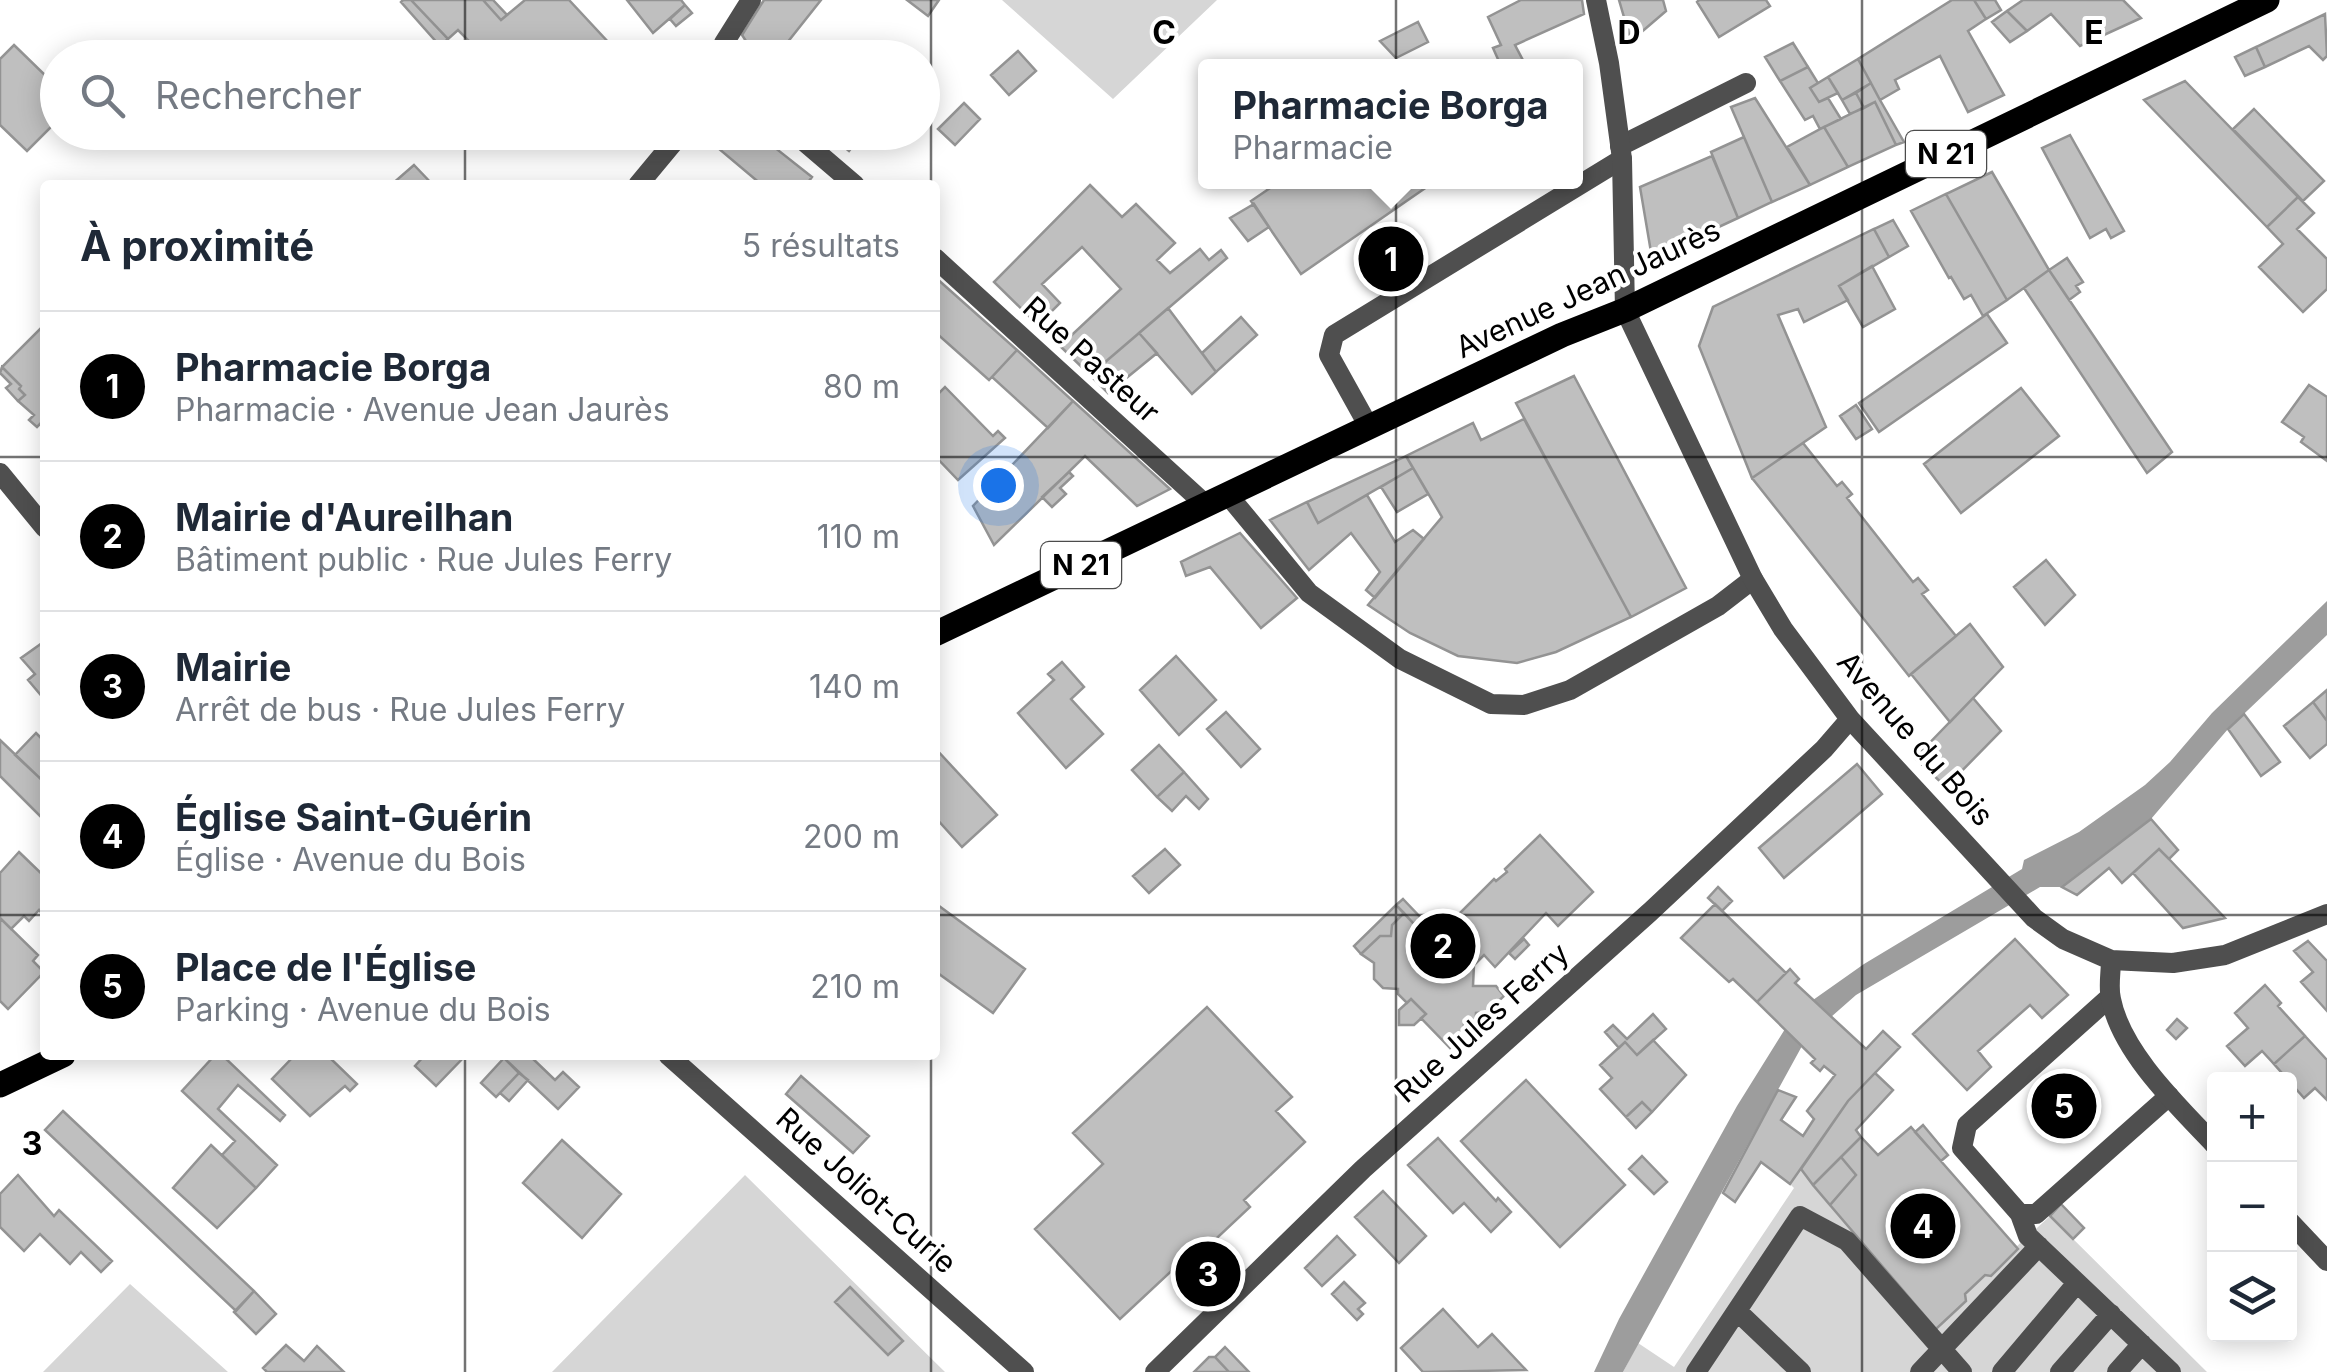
<!DOCTYPE html>
<html lang="fr">
<meta charset="utf-8">
<style>
body{margin:0;font-family:Inter,sans-serif;background:#f6f6f7;color:#1f2937}
.controls{position:absolute;right:30px;bottom:30px;display:grid;overflow:hidden;border-radius:10px;box-shadow:0 5px 25px #0003}
.controls button{width:90px;height:90px;display:grid;place-items:center;padding:0;border:0;border-bottom:2px solid #e0e1e3;background:#fff;color:#1f2937;font:50px sans-serif}
.you{position:absolute;left:998px;top:485px;width:35px;height:35px;margin:-25px;border:8px solid #fff;border-radius:50%;background:#1a73e8;box-shadow:0 0 0 15px #1a73e833}
.badge{display:grid;place-items:center;width:65px;height:65px;border-radius:50%;background:#000;color:#fff;font-size:32px;font-weight:700}
.pin{position:absolute;translate:-50% -50%;border:5px solid #fff;box-shadow:0 2px 10px #0006}
.popup{position:absolute;left:1198px;top:59px;width:385px;height:130px;box-sizing:border-box;display:grid;place-content:center;border-radius:10px;background:#fff;filter:drop-shadow(0 2px 8px #0005);font-size:32px;white-space:nowrap;color:#747a83}
.popup b{font-size:38px;color:#1f2937}
.popup::after{content:'';position:absolute;left:50%;top:100%;margin-left:-20px;border:20px solid transparent;border-top-color:#fff}
.list{margin:0;padding:0;list-style:none}
h2{display:flex;justify-content:space-between;align-items:center;height:130px;margin:0;padding:0 40px;font-size:42px}
h2 small{font-size:32px;font-weight:400;color:#747a83}
.list li{display:grid;grid-template-columns:65px 1fr auto;gap:30px;align-items:center;box-sizing:border-box;height:150px;padding:0 40px;border-top:2px solid #e0e1e3}
.list b{display:block;font-size:38px;white-space:nowrap}
.list p{margin:0;font-size:32px;white-space:nowrap;color:#747a83}
.list em{font-size:32px;font-style:normal;color:#747a83}
.icon{flex:none;width:55px;height:55px;fill:none;stroke:currentColor;stroke-width:2;stroke-linecap:round;stroke-linejoin:round}
.map{position:relative;flex:none;width:2327px;height:1372px;overflow:hidden}
.search{position:absolute;background:#fff;box-shadow:0 5px 25px #0003;left:40px;top:40px;width:900px;height:110px;display:flex;align-items:center;gap:25px;box-sizing:border-box;padding:0 35px;border-radius:55px;color:#747a83;font-size:38px}
.panel{position:absolute;background:#fff;box-shadow:0 5px 25px #0003;left:40px;top:180px;width:900px;height:880px;border-radius:10px}
.map>svg:first-child{display:block}
</style>
<div class="map">
<svg width="2327" height="1372" viewBox="0 0 2327 1372">
<rect width="100%" height="100%" fill="#fff"/>
<path fill="#d6d6d6" d="M1002 0H1217L1113 99Z
M1801 1169 1936 1329 1966 1302 1965 1294 1985 1275 1991 1276 2018 1250 2016 1247 2050 1216 2207 1372H1623L1638 1343 1674 1367 1794 1188 1790 1184Z
M745 1175 945 1372H552Z
M130 1284 228 1372H43Z"/>
<path fill="#9d9d9d" d="M2327 601V635L2228 729 2151 819 2062 887H2040L1856 995 1831 1017 1813 1000 1864 964 2022 869 2024 860 2079 832 2145 785 2170 762 2212 713Z
M1785 1029 1802 1046 1623 1372H1594L1619 1319 1737 1106Z"/>
<path fill="#bfbfbf" stroke="#939393" stroke-width="2.5" d="M403 0H411L448 39 440 46 401 2Z
M411 0H483L501 20 525 0H569L623 58H558L544 43 527 58H465L474 46 458 30 448 39Z
M483 0H493L507 15 501 20Z
M627 0H681L685 5 653 33Z
M764 0H821L775 58H757L742 35Z
M907 0H939L928 16Z
M1521 0H1582L1584 14 1515 45 1526 66H1501L1493 48 1501 45 1488 17Z
M1619 0H1663L1666 11 1631 41Z
M1699 0H1766L1770 6 1719 37 1697 2Z
M1952 0H1974L1986 19 1968 31 2004 95 1968 112 1940 56 1895 80 1899 89 1880 100 1858 59Z
M1974 0H1995L2001 10 1986 19Z
M2023 0H2123L2141 18 2080 46 2051 14 2027 31 2007 11Z
M685 5 692 13 676 26 670 19Z
M2007 11 2027 31 2010 42 1992 22Z
M2325 14 2327 56 2323 60 2309 46 2265 67 2256 47Z
M1418 22 1428 42 1396 58 1380 41Z
M1793 43 1808 67 1780 81 1765 57Z
M14 45 52 82 58 76V120L27 151 0 125V59Z
M2256 47 2265 67 2245 76 2235 57Z
M1018 51 1036 71 1009 95 991 75Z
M1858 59 1871 83 1842 100 1828 77Z
M1808 67 1818 83 1810 88 1819 102 1828 98 1841 119 1820 129 1813 116 1805 120 1780 81Z
M1828 77 1838 93 1819 102 1810 88Z
M2185 81 2298 197 2267 227 2144 100Z
M1871 83 1880 100 1904 142 1896 145 1875 102 1864 108 1856 93Z
M1856 93 1864 108 1850 114 1842 100Z
M1755 98 1810 185 1772 202 1731 107Z
M1875 102 1896 145 1848 167 1824 127Z
M964 103 980 119 955 145 938 129Z
M2254 109 2324 181 2303 201 2233 129Z
M1824 127 1848 167 1810 185 1787 147Z
M625 132H659L650 145 644 137 634 144Z
M731 132H755L812 177 806 185H762L712 143Z
M826 132H864L849 151Z
M2070 135 2124 231 2111 238 2106 229 2090 238 2042 148Z
M1744 137 1772 202 1738 218 1711 152Z
M1712 156 1738 218 1652 258 1640 187Z
M414 165 433 185H391Z
M1992 172 2049 270 2007 300 1946 194Z
M1279 182H1434L1301 274 1251 201Z
M1090 185 1122 217 1136 204 1175 243 1157 260 1170 273 1200 249 1209 260 1221 250 1227 258 1090 375 1060 346 1121 289 1082 247 1042 284 1060 303 1038 325 994 282Z
M1946 194 2007 300 1983 316 1971 295 1964 299 1951 277 1949 278 1911 211Z
M2298 197 2314 213 2297 229 2327 259V289L2303 312 2259 267 2283 244 2267 227Z
M1254 204 1269 227 1248 241 1230 218Z
M1893 220 1908 246 1889 257 1874 229Z
M1874 229 1889 257 1839 286 1848 300 1804 322 1798 309 1778 315 1826 427 1752 478 1699 346 1713 307Z
M2067 258 2083 282 2076 286 2080 292 2069 300 2049 270Z
M1872 266 1895 309 1863 327 1839 286Z
M2049 270 2172 452 2147 473 2024 288Z
M935 277 1017 350 989 380 935 332Z
M1168 308 1216 372 1192 394 1139 333Z
M1987 314 2007 343 1879 432 1859 403Z
M1241 317 1257 335 1216 372 1202 353Z
M45 324V419L37 427 29 420 34 415 18 401 25 395 19 389 21 386 2 367Z
M1139 333 1157 353 1108 393 1090 375Z
M1017 350 1073 401 1048 428 992 377Z
M2 367 21 386 19 389 25 395 18 401 6 388 11 384 0 373Z
M1574 376 1686 588 1631 617 1516 403Z
M2309 385 2327 397V461L2301 442 2304 437 2282 422Z
M945 387 993 436 998 431 1005 438 958 480 935 456V397Z
M2021 388 2059 436 1961 513 1924 464Z
M1073 401 1170 489 1137 506 1085 456 994 545 973 506Z
M1856 405 1872 429 1856 439 1840 416Z
M1524 419 1631 617 1556 652 1517 663 1458 656 1410 633 1368 605 1442 517 1406 456 1473 423 1481 440Z
M1803 443 1837 486 1842 482 1852 494 1847 498 1913 582 1918 578 1928 590 1922 594 1956 636 1909 676 1752 478Z
M1406 456 1413 468 1318 523 1307 502Z
M1413 468 1428 494 1397 512 1381 487Z
M1069 472 1073 476 1060 488 1066 494 1052 507 1042 497Z
M1367 495 1395 542 1413 530 1424 539 1375 598 1366 590 1380 572 1351 533 1309 570 1270 520 1307 502 1318 523Z
M1240 533 1297 598 1261 628 1210 567 1186 576 1181 562Z
M2046 560 2075 595 2045 625 2014 587Z
M1970 624 2003 667 1950 722 1911 674Z
M45 641V700L28 680 35 674 21 658Z
M1176 656 1216 700 1179 735 1140 690Z
M1062 662 1084 687 1071 699 1103 734 1066 768 1018 713 1054 680 1048 674Z
M2327 690V721L2313 702Z
M1973 698 2001 731 1946 787 1915 758Z
M2313 702 2327 721V744L2310 758 2284 726Z
M1226 712 1260 749 1241 767 1207 729Z
M2244 714 2280 762 2261 776 2228 729Z
M36 733 45 742 43 781 15 755Z
M0 740 45 783V821L0 776Z
M1159 745 1184 772 1157 797 1132 770Z
M935 748 997 815 962 847 935 817Z
M1857 764 1882 794 1784 878 1759 848Z
M1184 772 1208 799 1199 809 1186 796 1172 811 1157 797Z
M2151 819 2178 850 2169 859 2159 849 2122 883 2109 868 2077 895 2062 887Z
M1540 835 1593 892 1558 926 1546 913 1495 967 1484 955 1474 965 1473 986H1496L1504 996 1487 1012 1476 1013 1475 1025 1464 1024 1463 1035 1450 1048 1421 1018 1426 1014 1411 999 1407 1003 1398 994V989L1383 988 1374 979V963L1361 954 1380 936H1391L1392 925 1404 913 1414 924 1421 918 1432 930H1443L1494 879 1496 881 1507 872 1505 869Z
M1165 849 1180 865 1149 893 1133 876Z
M2159 849 2169 859 2225 918 2183 928 2133 873Z
M19 852 45 877V917L39 910 29 921 24 916 11 929 0 918V873Z
M1718 887 1732 901 1722 911 1708 898Z
M1403 899 1421 918 1414 924 1396 905Z
M935 903 1025 969 993 1013 935 971Z
M1715 904 1786 973 1757 1002 1733 979 1729 982 1681 938Z
M1396 905 1404 913 1392 925 1391 936H1380L1361 954 1354 946Z
M0 918 38 955 33 961 44 972 8 1009 0 1001Z
M1524 939 1529 945 1515 959 1509 953Z
M2015 939 2068 995 2042 1018 2030 1005 1978 1051 1991 1067 1967 1090 1913 1034Z
M2308 941 2327 961V1011L2301 982 2313 972 2294 951Z
M1790 969 1799 979 1795 983 1866 1049 1883 1031 1900 1047 1848 1101 1790 1184 1761 1162 1735 1202 1723 1193 1778 1090 1796 1097 1781 1120 1803 1136 1814 1119 1807 1111 1835 1075 1824 1066 1820 1071 1811 1063 1815 1059 1757 1002Z
M2265 985 2281 1003 2278 1006 2305 1036 2274 1064 2262 1051 2245 1066 2227 1046 2248 1028 2235 1013Z
M1411 999 1426 1014 1414 1025H1399V1010Z
M1207 1007 1292 1097 1276 1111 1305 1142 1244 1200 1250 1207 1186 1267 1181 1262 1120 1319 1035 1229 1103 1164 1073 1133Z
M1653 1014 1666 1029 1637 1055 1625 1042 1619 1048 1605 1032 1613 1025 1627 1039Z
M2177 1019 2187 1028 2176 1039 2167 1030Z
M2305 1036 2327 1060V1100L2315 1088 2304 1098 2274 1064Z
M1653 1040 1686 1075 1652 1112 1642 1102 1626 1117 1600 1089 1612 1078 1600 1065 1625 1042 1637 1055Z
M215 1055H222L285 1115 280 1121 238 1085 218 1109 277 1165 256 1188 222 1155 235 1141 182 1091Z
M295 1055H327L357 1084 350 1091 345 1086 310 1116 272 1079Z
M425 1055H466L436 1086 415 1066Z
M507 1055H529L555 1080 563 1072 579 1087 558 1109 504 1058Z
M504 1058 519 1073 496 1097 481 1083Z
M519 1073 528 1080 509 1101 500 1093Z
M1875 1073 1893 1090 1856 1130 1861 1137 1813 1185 1801 1169 1848 1101Z
M801 1076 869 1136 853 1153 786 1094Z
M1526 1080 1625 1185 1560 1247 1461 1141Z
M1642 1102 1652 1112 1636 1128 1626 1117Z
M63 1111 254 1291 236 1311 45 1130Z
M1923 1125 1948 1155 1941 1161 1915 1132Z
M1911 1127 2018 1249 1991 1276 1985 1275 1965 1294 1966 1301 1936 1329 1830 1205 1856 1175 1841 1157 1861 1137 1878 1155Z
M1438 1138 1496 1201 1498 1198 1511 1212 1491 1232 1464 1203 1453 1213 1408 1165Z
M562 1140 621 1194 582 1238 523 1183Z
M211 1145 256 1188 217 1228 173 1188Z
M1642 1156 1667 1182 1654 1194 1629 1169Z
M1841 1157 1856 1175 1830 1205 1813 1185Z
M18 1175 54 1216 59 1210 112 1261 101 1272 81 1252 70 1264 40 1234 24 1251 0 1227V1194Z
M1383 1191 1426 1236 1399 1263 1355 1217Z
M2061 1204 2084 1228 2073 1239 2050 1216Z
M1337 1236 1355 1255 1322 1286 1305 1268Z
M1344 1282 1365 1303 1358 1309 1363 1314 1357 1320 1332 1294Z
M850 1287 903 1341 888 1355 835 1302Z
M254 1291 276 1314 256 1334 234 1312Z
M1443 1309 1478 1347 1492 1334 1526 1370 1423 1372 1401 1348Z
M286 1345 304 1361 317 1346 344 1372H267L263 1368Z
M1225 1347 1249 1372H1229L1215 1357Z
M1209 1357H1215L1229 1372H1194Z"/>
<g fill="none" stroke-linecap="round" stroke-linejoin="round">
<path stroke="#4f4f4f" stroke-width="20" d="M1620 146 1746 83
M1369 427 1329 355 1334 335 1622 159
M1228 495 1309 593 1400 659 1491 704 1524 705 1570 690 1718 606 1753 579
M2110 997 1967 1125 1962 1148 2020 1214H2036L2169 1096
M2020 1214 2028 1236 2171 1372
M1737 1311 1801 1372
M1696 1372 1800 1216 1847 1241 1962 1372
M1920 1372 2039 1246
M2002 1372 2077 1283
M2060 1372 2111 1314
M2117 1372 2142 1344"/>
<path stroke="#4f4f4f" stroke-width="20" d="M720 58 724 43 751 0
M793 132 855 185
M638 185 682 132
M935 258 1207 506
M1625 310 1753 579 1783 629 1850 719 2034 918 2063 939 2111 960 2173 963 2225 955 2327 914
M0 473 45 528
M2111 960C2111 972 2108 987 2111 999 2121 1052 2178 1106 2214 1144
M668 1055 1024 1372
M2290 1222 2327 1261
M1155 1372 1363 1169 1650 912 1824 749 1850 719"/>
<path stroke="#4f4f4f" stroke-width="20" d="M1596 0 1609 63 1622 159 1625 310"/>
<path stroke="#000" stroke-width="25" d="M935 634 1562 335 1625 310 2267 0
M0 1085 63 1055"/>
</g>
<path fill="none" stroke="#000" stroke-width="2.5" stroke-opacity="0.55" d="M465 0V58M931 0V185M1396 0V1372M1862 0V1372M465 132V185M0 457H45M935 457H2327M0 915H45M935 915H2327M465 1055V1372M931 1055V1372"/>
<g text-anchor="middle" stroke-width="8" stroke-linejoin="round" paint-order="stroke">
<g fill="#fff" stroke="#4c4c4c" stroke-width="2.5">
<rect x="1906" y="131" width="80" height="46" rx="8"/>
<rect x="1041" y="542" width="80" height="46" rx="8"/>
</g>
<g font-size="28" font-weight="bold" fill="#000">
<text x="1946" y="164">N 21</text>
<text x="1081" y="575">N 21</text>
</g>
<g font-size="30" fill="#000" stroke="#fff">
<text transform="translate(1588 289) rotate(-25)" y="10">Avenue Jean Jaurès</text>
<text transform="translate(1091 360) rotate(42)" y="10">Rue Pasteur</text>
<text transform="translate(1915 739) rotate(49)" y="10">Avenue du Bois</text>
<text transform="translate(1482 1023) rotate(-42)" y="10">Rue Jules Ferry</text>
<text transform="translate(866 1191) rotate(42)" y="10">Rue Joliot-Curie</text>
</g>
</g>
<g font-size="32" text-anchor="middle" font-weight="bold" fill="#000" stroke="#fff" stroke-width="8" stroke-linejoin="round" paint-order="stroke">
<text x="1164" y="44">C</text>
<text x="1629" y="44">D</text>
<text x="2094" y="44">E</text>
<text x="32" y="1155">3</text>
</g>
</svg>
<div class="controls">
<button>+</button>
<button>−</button>
<button><svg class="icon" aria-label="layers" viewBox="0 0 24 24"><path d="M12 4l9 5-9 5-9-5zM3 14l9 5 9-5"/></svg></button>
</div>
<div class="you"></div>
<div class="pin badge" style="left:1391px;top:259px">1</div>
<div class="popup"><b>Pharmacie Borga</b>Pharmacie</div>
<div class="pin badge" style="left:1443px;top:946px">2</div>
<div class="pin badge" style="left:1208px;top:1274px">3</div>
<div class="pin badge" style="left:1923px;top:1226px">4</div>
<div class="pin badge" style="left:2064px;top:1106px">5</div>
<div class="search"><svg class="icon" aria-label="search" viewBox="0 0 24 24"><circle cx="10" cy="10" r="6"/><path d="M15 15l6 6"/></svg>Rechercher</div>
<section class="panel">
<h2>À proximité<small>5 résultats</small></h2>
<ul class="list">
<li><span class="badge">1</span><div><b>Pharmacie Borga</b><p>Pharmacie · Avenue Jean Jaurès</p></div><em>80 m</em></li>
<li><span class="badge">2</span><div><b>Mairie d'Aureilhan</b><p>Bâtiment public · Rue Jules Ferry</p></div><em>110 m</em></li>
<li><span class="badge">3</span><div><b>Mairie</b><p>Arrêt de bus · Rue Jules Ferry</p></div><em>140 m</em></li>
<li><span class="badge">4</span><div><b>Église Saint-Guérin</b><p>Église · Avenue du Bois</p></div><em>200 m</em></li>
<li><span class="badge">5</span><div><b>Place de l'Église</b><p>Parking · Avenue du Bois</p></div><em>210 m</em></li>
</ul>
</section>
</div>
